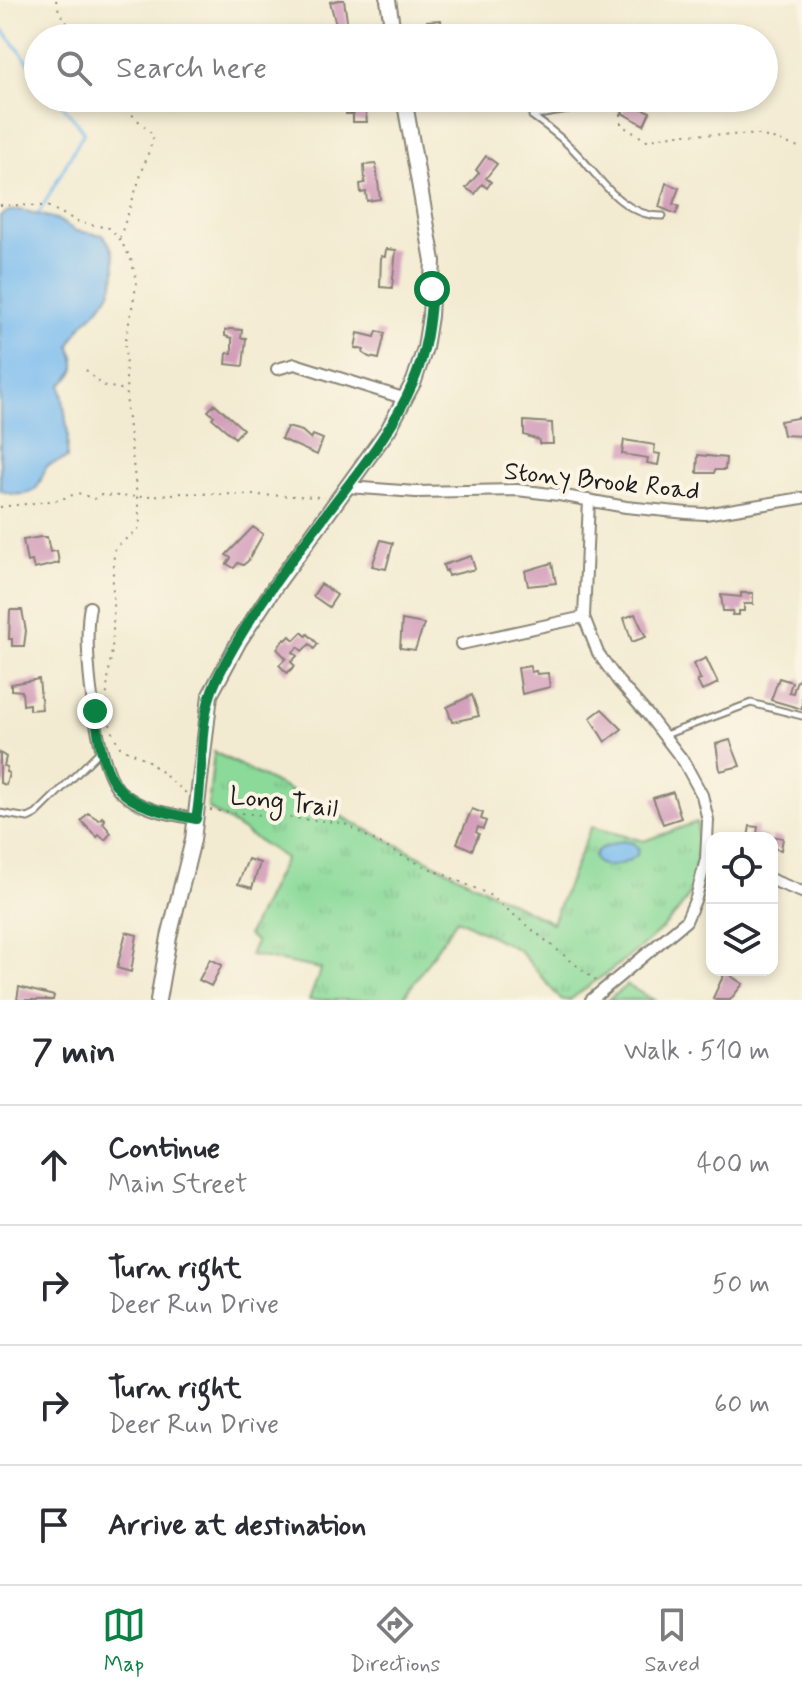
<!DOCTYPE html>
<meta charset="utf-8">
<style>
body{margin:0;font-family:Mynerve,sans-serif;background:#f7f7f7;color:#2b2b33}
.controls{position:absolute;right:24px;bottom:24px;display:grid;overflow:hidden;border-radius:16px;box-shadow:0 4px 12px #0003}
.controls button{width:72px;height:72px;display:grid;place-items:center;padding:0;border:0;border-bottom:2px solid #e1e1e2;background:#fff;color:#2b2b33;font:40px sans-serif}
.stop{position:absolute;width:24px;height:24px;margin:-18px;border:6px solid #0b8043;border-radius:50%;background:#fff}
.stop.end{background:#0b8043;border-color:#fff;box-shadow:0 2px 8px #0008}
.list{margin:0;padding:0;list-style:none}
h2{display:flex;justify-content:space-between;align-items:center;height:104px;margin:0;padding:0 32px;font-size:34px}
h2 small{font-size:26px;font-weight:400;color:#7c7c81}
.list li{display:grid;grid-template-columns:52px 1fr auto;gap:24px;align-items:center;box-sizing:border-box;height:120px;padding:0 32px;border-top:2px solid #e1e1e2}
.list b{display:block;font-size:30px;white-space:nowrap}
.list p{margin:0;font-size:26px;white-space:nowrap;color:#7c7c81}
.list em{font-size:26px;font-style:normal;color:#7c7c81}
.icon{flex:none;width:44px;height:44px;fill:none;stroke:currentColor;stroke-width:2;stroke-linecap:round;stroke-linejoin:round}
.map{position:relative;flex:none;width:802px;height:1000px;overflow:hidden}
.search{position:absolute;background:#fff;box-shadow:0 4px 12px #0003;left:24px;right:24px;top:24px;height:88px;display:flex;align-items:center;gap:20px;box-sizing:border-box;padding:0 28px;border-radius:44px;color:#7c7c81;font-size:30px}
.sheet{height:584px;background:#fff}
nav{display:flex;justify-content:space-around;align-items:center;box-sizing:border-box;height:112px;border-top:2px solid #e1e1e2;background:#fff;font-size:22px;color:#7c7c81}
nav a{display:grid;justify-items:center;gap:4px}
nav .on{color:#0b8043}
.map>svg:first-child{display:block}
</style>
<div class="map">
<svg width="802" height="1000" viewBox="0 0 802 1000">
<defs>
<pattern id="grass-tufts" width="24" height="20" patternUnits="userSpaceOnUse" patternTransform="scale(2)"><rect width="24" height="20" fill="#8bda9a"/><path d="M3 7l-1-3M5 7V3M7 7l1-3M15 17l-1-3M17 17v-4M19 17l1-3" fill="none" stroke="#77ba84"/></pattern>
</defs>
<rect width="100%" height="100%" fill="#fcf5e5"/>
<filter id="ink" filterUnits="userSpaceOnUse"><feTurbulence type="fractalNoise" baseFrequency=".0125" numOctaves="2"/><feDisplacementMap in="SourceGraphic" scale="16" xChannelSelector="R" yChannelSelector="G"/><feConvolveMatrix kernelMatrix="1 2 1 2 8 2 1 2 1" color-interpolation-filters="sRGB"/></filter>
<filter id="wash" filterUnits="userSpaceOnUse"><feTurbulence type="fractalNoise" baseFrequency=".006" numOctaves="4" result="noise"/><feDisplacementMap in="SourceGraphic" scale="32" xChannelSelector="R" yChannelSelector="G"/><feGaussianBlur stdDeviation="1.8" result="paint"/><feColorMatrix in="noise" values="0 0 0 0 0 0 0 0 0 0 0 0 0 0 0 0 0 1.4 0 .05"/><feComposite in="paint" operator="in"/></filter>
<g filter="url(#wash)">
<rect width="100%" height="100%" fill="#f3ebd1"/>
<path fill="url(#grass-tufts)" stroke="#547b5b" stroke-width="2" d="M214 752 552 923 591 827 644 841 697 822C698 845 701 870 691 891 671 933 606 972 570 1000H561L519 950 457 919 402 1000H309L321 969 250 955 256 942 248 935 285 858 208 808Z
M627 985 654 1000H608Z"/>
<path fill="#7abcef" stroke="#4b6c86" stroke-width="2" d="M21 210 56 219 76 231 103 235C113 247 115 256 115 271 114 307 81 315 70 346 78 365 78 372 61 385L68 434 67 458 47 466C43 473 42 479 38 486 30 498 11 495 0 490V216L9 211Z
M622 841 633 843 638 848 637 855C625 864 610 871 596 862L594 855 599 849Z"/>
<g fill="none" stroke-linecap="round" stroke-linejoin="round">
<path stroke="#7abcef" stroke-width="3" d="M0 26 38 74
M39 213 84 132 57 98"/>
</g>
<g id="blocks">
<path fill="#d29bba" d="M339 0H344L349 34 339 36 330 2Z
M441 20 442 35H438V38H429L427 21Z
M353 98H364L367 122H353V114H346V106H353Z
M627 102 650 112 644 125 622 113Z
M486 156 497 164 486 178 491 182 487 188 482 184 475 194 466 188 479 173 476 170Z
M376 164 380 199 367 201 366 192 361 193 360 184 365 183 364 165Z
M666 183 679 188 673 204 679 206 676 214 659 207Z
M386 249 396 250 392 288 380 287 381 256 385 257Z
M230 329 242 330 241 338H246L243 366 226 364 227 353H232V338L225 336V330Z
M377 331 385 333 379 359 369 357 363 353 364 350 355 348 358 333 375 337Z
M215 404 243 429 235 438 212 418 214 416 208 411Z
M802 417V436L783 435 780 421Z
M524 421 552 423 553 444H539V440L524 435Z
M287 427 302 431 311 439 313 435 323 439 317 455 281 439Z
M624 440 655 445 654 453 660 454 658 465 647 463 648 458 622 454Z
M698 455 726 458 725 470H715L714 473H697Z
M253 527 263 534 248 561 243 565 238 563 234 568 227 564 231 558 226 555Z
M41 537H47L50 552 57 551 59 563 34 569 32 561 27 562 23 540Z
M381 540 393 543 386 569 372 566Z
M471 556 475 569 448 576 447 570 445 571 443 565Z
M552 563 556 583 528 586 525 571Z
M321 584 337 595 329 607 313 596Z
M741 593H753V604H744V611H739V615H732L733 611H723L721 595 741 597Z
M10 610H22L26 631 24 646H12V639H9Z
M635 614 646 637 632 642 624 618Z
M402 620 424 624 415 650 400 648Z
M302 632 306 636 308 634 318 644 314 649 310 644 302 651 298 647 293 652 297 656 291 662 295 666 287 673 279 665 286 658 277 649 284 639 286 640 290 636 294 640Z
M706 658 718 683 702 691 697 681 701 680 693 664Z
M530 666 531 672 536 671 537 674 548 673 550 687 522 694 518 668Z
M779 678 792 682 789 692 793 693 796 683 799 678 802 679V709L771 700Z
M39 679 42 709 29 710V704L23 705 22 691 11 690V684Z
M472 695 479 716 452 722 447 707Z
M602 709 622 729 605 742 590 718Z
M730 740 740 766 720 771 716 744Z
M0 753 6 757 4 766 7 767 6 772 9 773 6 785 0 783Z
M673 792 681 818 663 824 653 798Z
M472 809 483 813 481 819 486 821 483 829 478 827 476 832 479 834 472 850 457 843Z
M88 813 99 820 102 817 105 820 103 823 111 833 105 840 99 835 97 837 81 821Z
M750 826 758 827 757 834 771 838H748Z
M772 836 783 838 781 850 772 848Z
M248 859 260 863 252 888 238 884Z
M126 932 137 935 131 972 117 968Z
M210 959 222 965 211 986 199 980Z
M725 972 743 984 730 1000H716L713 998Z
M19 987 54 996 53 1000H17Z"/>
</g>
</g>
<g filter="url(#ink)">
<use href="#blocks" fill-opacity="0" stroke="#888476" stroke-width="2"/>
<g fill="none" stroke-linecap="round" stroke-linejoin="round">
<g stroke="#888476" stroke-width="9">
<path id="service" d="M532 116C551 129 569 144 584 161 605 186 627 217 663 216
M532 116 598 105 621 107
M665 735 751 703 802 716
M0 813 28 818 36 814 100 751"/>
</g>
<g stroke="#888476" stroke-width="14">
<path id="minor" d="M277 369 295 364 406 399
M348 487 416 492 517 490 559 495 626 507 687 513 705 514 802 498
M589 500 584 617 598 653 618 681 648 715 684 762 702 795 708 820 706 859 696 898 686 921 591 1000
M90 607C82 640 95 769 121 792 141 810 170 814 196 819
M461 644 584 617
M772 880 802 892"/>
</g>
<g stroke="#888476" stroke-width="18">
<path id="secondary" d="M388 0 394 38
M158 1000 169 937 193 840 210 695 239 641 276 585 388 430 414 381 425 348 430 316 433 261 404 98"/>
</g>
<path stroke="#888476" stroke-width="2" stroke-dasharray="2 6" stroke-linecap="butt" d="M56 0 59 11 77 38
M115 98 154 136 120 237
M621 114V125L646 140 677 134 760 135 802 148
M0 205 47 206 81 223 109 228 119 238 131 259 137 282 125 343 127 411 140 523 138 530 115 547C111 574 114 601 113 629 113 673 95 704 120 747L146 759 186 793
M86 370 101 385 125 390
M0 507 59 500 78 493 94 499 101 495 137 497 183 493 325 497
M210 810 343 823 404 857 488 894 596 981"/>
<use href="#service" stroke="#fff" stroke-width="5"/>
<use href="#minor" stroke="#fff" stroke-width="10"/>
<use href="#secondary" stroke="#fff" stroke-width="14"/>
</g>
</g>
<g fill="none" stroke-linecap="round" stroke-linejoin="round" filter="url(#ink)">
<path stroke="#0b8043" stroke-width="10" d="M95 711C105 790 116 804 196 819 205 774 196 723 216 681 242 625 288 564 326 514 357 473 392 432 413 383 426 353 430 321 432 289"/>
</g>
<g text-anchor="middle" stroke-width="8" stroke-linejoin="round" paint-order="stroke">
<g font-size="26" fill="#1c1c1c" stroke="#fcf5e5">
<text transform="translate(602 480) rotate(6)" y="9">Stony Brook Road</text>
<text transform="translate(284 801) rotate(7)" y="9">Long Trail</text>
</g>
</g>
</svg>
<div class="controls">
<button><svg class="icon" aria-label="locate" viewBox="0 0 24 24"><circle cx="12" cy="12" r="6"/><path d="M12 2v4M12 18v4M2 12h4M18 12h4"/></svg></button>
<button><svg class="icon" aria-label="layers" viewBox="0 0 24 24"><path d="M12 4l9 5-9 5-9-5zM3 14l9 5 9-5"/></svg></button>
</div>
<div class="stop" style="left:432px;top:289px"></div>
<div class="stop end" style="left:95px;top:711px"></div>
<div class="search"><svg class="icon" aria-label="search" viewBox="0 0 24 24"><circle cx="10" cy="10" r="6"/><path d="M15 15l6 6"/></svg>Search here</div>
</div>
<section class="sheet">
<h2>7 min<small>Walk · 510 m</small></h2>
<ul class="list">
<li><svg class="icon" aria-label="ahead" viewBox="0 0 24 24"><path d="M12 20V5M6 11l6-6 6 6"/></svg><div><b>Continue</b><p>Main Street</p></div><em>400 m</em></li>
<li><svg class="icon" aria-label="right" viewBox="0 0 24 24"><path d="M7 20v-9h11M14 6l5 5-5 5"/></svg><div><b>Turn right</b><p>Deer Run Drive</p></div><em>50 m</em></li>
<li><svg class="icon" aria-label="right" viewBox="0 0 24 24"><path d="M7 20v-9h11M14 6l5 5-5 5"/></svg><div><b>Turn right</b><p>Deer Run Drive</p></div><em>60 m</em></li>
<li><svg class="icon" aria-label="arrive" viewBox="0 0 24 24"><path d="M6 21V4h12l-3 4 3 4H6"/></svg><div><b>Arrive at destination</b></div></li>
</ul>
</section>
<nav>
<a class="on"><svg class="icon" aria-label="map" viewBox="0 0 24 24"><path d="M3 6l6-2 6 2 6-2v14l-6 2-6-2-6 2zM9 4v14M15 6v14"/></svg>Map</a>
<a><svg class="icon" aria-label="directions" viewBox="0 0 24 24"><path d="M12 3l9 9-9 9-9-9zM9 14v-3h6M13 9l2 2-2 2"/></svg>Directions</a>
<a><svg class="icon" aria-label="saved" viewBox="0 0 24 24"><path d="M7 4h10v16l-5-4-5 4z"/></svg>Saved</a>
</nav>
